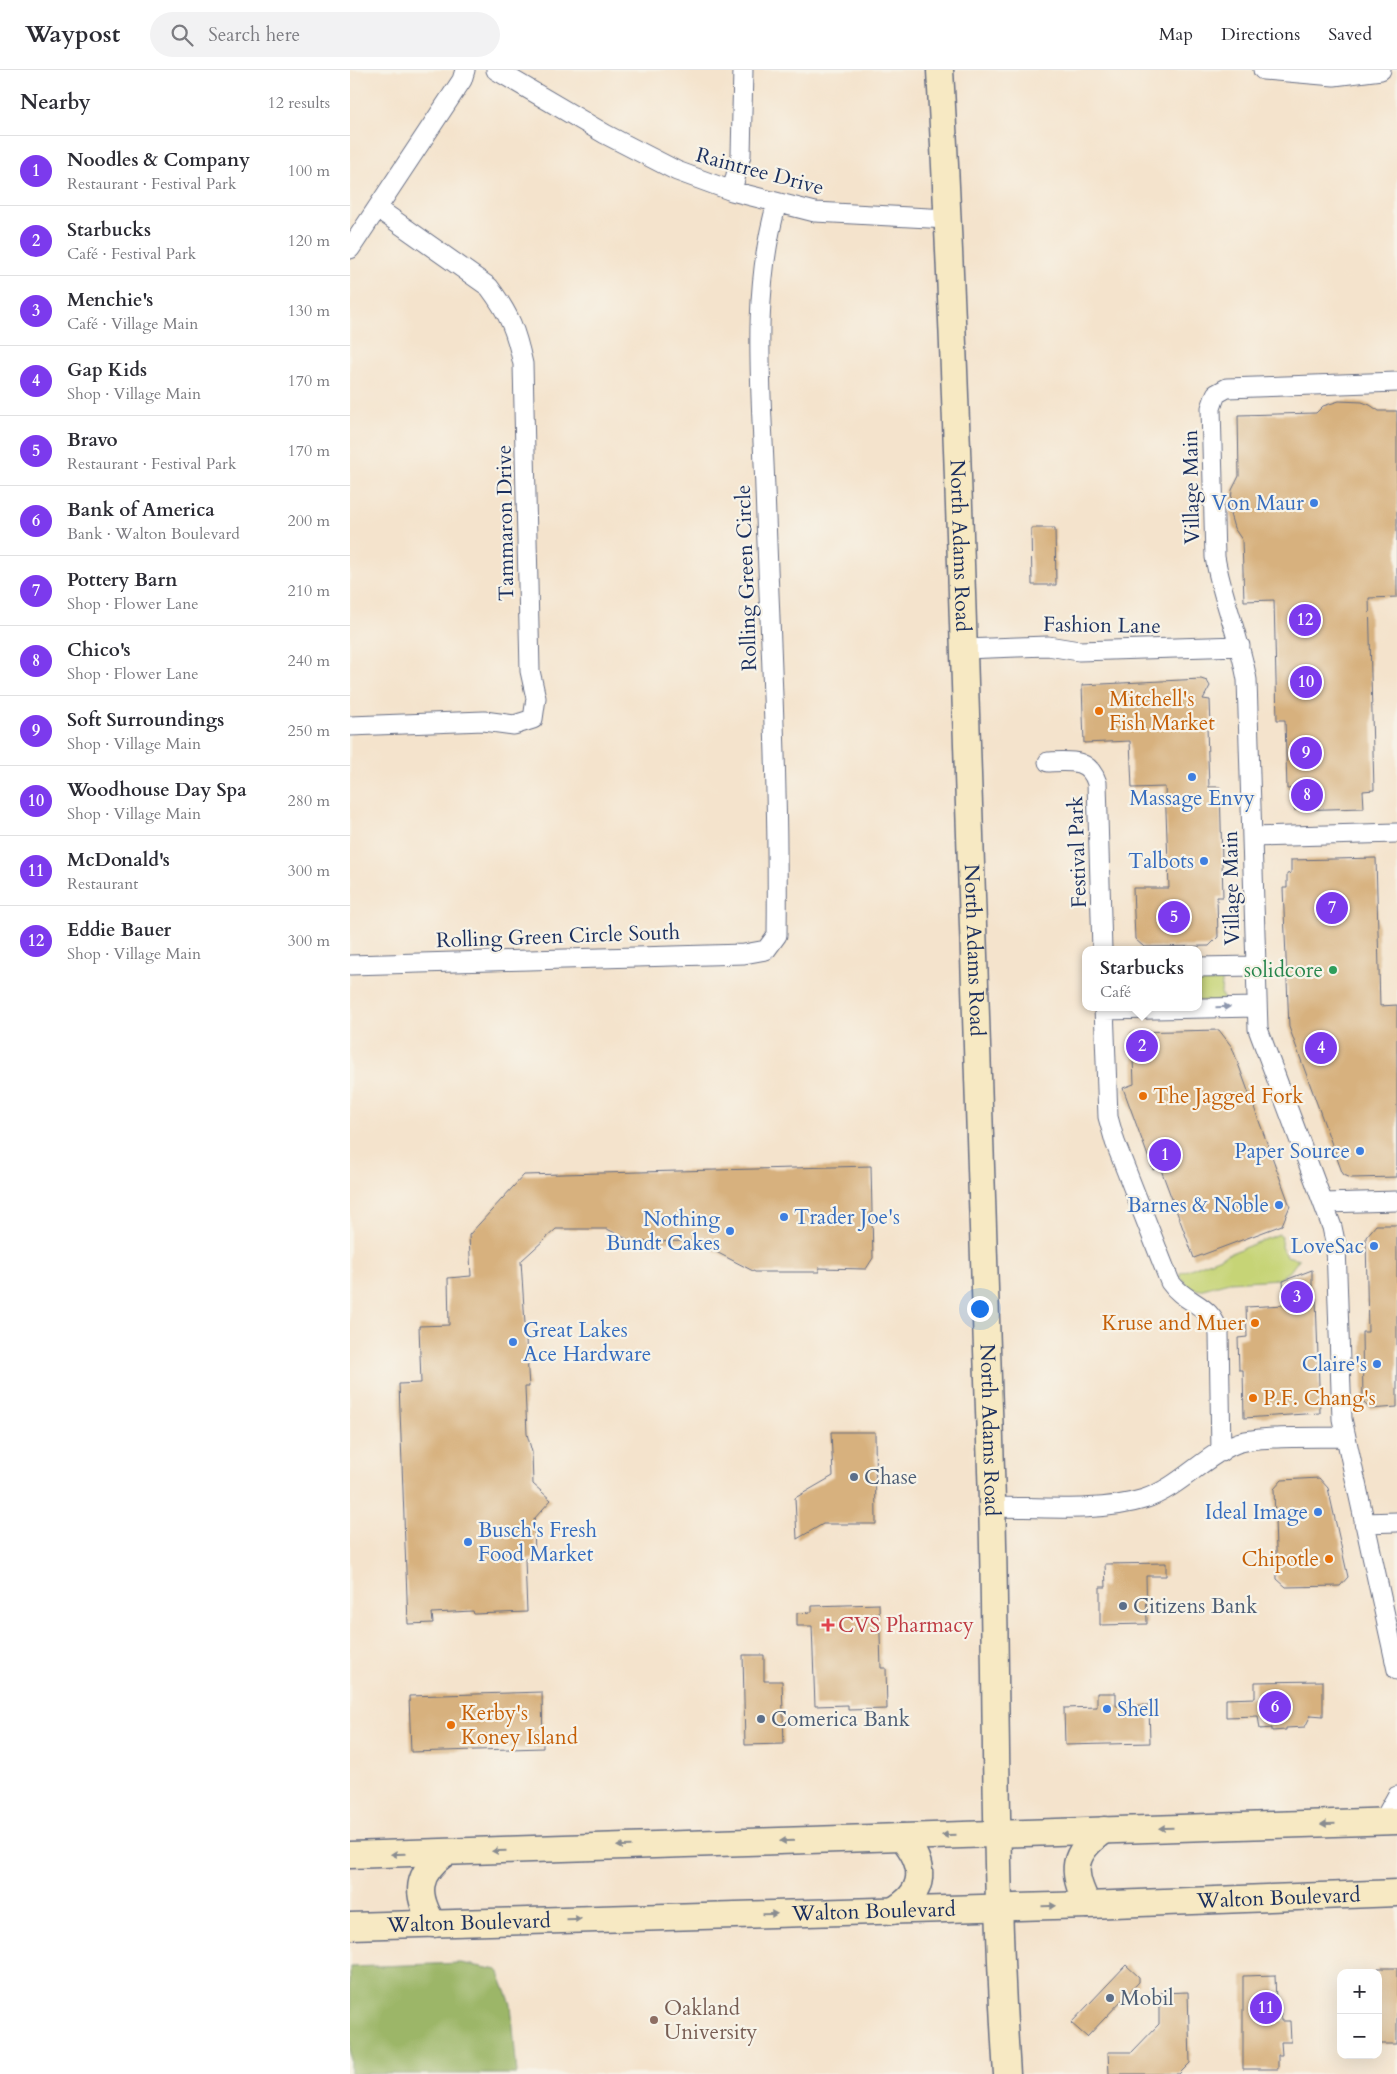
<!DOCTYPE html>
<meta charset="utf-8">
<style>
body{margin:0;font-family:Cardo,serif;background:#f2f2f3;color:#2b2b33}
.controls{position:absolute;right:15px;bottom:15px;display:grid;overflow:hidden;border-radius:10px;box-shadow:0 5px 20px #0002}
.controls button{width:45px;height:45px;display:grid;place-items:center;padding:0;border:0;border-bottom:1px solid #e1e1e2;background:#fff;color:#2b2b33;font:25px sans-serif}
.you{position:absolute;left:629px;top:1238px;width:18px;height:18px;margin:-12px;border:4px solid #fff;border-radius:50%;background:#1a73e8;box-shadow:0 0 0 8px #1a73e833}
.badge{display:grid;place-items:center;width:32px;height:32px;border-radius:50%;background:#7c3aed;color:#fff;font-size:16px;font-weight:700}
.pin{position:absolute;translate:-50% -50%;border:2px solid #fff;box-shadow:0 1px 5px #0006}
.popup{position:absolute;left:732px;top:876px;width:120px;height:65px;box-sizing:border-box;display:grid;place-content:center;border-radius:10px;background:#fff;filter:drop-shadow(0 1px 4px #0005);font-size:16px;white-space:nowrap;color:#7c7c81}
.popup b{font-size:19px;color:#2b2b33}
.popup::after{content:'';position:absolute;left:50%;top:100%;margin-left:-10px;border:10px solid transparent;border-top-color:#fff}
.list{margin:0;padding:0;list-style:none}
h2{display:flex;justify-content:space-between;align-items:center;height:65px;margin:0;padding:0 20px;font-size:21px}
h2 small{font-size:16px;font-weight:400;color:#7c7c81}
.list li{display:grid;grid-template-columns:32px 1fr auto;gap:15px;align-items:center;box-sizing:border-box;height:70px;padding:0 20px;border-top:1px solid #e1e1e2}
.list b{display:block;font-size:19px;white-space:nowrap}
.list p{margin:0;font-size:16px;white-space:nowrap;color:#7c7c81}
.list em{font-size:16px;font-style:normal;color:#7c7c81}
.icon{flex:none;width:28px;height:28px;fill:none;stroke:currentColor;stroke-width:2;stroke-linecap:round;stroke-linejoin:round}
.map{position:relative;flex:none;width:1047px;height:2004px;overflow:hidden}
header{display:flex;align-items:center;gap:30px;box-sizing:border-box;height:70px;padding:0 25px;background:#fff;border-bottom:1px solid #e1e1e2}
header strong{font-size:24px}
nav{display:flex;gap:28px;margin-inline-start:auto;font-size:18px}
.search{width:350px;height:45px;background:#f2f2f3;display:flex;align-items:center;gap:12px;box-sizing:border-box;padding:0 18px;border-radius:28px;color:#7c7c81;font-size:19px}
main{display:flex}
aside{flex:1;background:#fff}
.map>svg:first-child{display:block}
</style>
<header>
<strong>Waypost</strong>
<div class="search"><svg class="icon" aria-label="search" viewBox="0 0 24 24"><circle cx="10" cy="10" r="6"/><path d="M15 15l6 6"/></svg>Search here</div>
<nav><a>Map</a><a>Directions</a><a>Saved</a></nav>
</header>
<main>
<aside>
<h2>Nearby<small>12 results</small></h2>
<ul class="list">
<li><span class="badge">1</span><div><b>Noodles &amp; Company</b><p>Restaurant · Festival Park</p></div><em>100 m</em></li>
<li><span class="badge">2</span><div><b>Starbucks</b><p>Café · Festival Park</p></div><em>120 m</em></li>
<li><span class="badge">3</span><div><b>Menchie's</b><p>Café · Village Main</p></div><em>130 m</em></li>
<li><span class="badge">4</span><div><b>Gap Kids</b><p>Shop · Village Main</p></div><em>170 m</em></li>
<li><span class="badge">5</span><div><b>Bravo</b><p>Restaurant · Festival Park</p></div><em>170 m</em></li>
<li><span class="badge">6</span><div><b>Bank of America</b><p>Bank · Walton Boulevard</p></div><em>200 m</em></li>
<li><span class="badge">7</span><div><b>Pottery Barn</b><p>Shop · Flower Lane</p></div><em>210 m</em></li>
<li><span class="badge">8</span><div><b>Chico's</b><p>Shop · Flower Lane</p></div><em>240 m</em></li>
<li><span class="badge">9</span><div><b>Soft Surroundings</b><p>Shop · Village Main</p></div><em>250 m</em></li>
<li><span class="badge">10</span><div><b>Woodhouse Day Spa</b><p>Shop · Village Main</p></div><em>280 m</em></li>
<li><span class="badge">11</span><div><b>McDonald's</b><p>Restaurant</p></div><em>300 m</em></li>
<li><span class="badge">12</span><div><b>Eddie Bauer</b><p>Shop · Village Main</p></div><em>300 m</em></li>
</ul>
</aside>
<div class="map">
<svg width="1047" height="2004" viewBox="0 0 1047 2004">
<rect width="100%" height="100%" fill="#f7f3e8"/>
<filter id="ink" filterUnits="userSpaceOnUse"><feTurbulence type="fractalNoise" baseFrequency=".02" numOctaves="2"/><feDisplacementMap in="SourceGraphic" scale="10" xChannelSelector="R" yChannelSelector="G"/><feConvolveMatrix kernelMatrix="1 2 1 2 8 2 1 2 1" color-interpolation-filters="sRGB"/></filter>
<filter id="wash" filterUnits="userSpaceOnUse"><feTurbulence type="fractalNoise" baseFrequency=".0096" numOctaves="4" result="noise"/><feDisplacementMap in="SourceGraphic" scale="20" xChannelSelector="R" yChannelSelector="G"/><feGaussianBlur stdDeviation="1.12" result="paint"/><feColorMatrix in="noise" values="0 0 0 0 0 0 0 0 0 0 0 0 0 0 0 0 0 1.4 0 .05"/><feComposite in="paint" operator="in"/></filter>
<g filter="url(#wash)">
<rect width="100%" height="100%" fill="#f4e3cc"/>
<path fill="#c6d476" stroke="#70826a" d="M873 904 871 923 874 931H848V905Z
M929 1164 932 1166 931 1177 936 1186 949 1189 941 1200 928 1209 879 1212 849 1220 839 1217 830 1206V1203Z"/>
<path fill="#9cb667" stroke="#5c7262" d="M111 1893 148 1900 161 1934 167 2004H0V1897Z"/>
<g id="blocks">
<path fill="#d7b17e" d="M989 331 1012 332 1020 335 1029 341H1047V527L1019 528 1024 720 1013 721 1014 738 944 740 951 718 937 719 935 650H927L924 530 894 531 892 470 884 458 880 444 882 420 889 406 888 345 966 343 973 336Z
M681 458H705L706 515H682Z
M851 609 857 611 860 616 853 629 860 630 861 657H857L859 717H870L873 827H867L868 867 859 876 794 877 785 869 783 818H819L815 717 782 718 780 671 734 673 732 615Z
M1026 788 1030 936 1047 935V1107L1001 1108 994 1105 992 1102 939 957 933 818H937V804L941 803V790Z
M869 960 882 977 940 1136 932 1155 844 1188 810 1097 803 1100 773 1018 784 1014 782 962Z
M521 1096 523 1188 516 1199 469 1198V1202H405L345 1171 283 1172 257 1159H206L171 1191 179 1317H175L177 1364 182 1382 183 1414 201 1430 184 1449 185 1489H175L177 1542 124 1544 123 1541 82 1543 83 1553 58 1554 49 1314 71 1313 69 1256 99 1255 98 1208 121 1206 119 1165 174 1105Z
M1026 1155H1047V1337L1020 1339 1013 1332 1012 1262H1018L1016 1167Z
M962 1200V1217L966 1229 970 1343 894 1348 893 1300H889L888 1268 897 1267 896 1237 935 1235 933 1211Z
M481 1362H525L526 1454H473L447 1469 445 1428 483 1406Z
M969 1408 978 1418 998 1507 990 1516 936 1517 927 1509 924 1419 932 1410Z
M816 1493V1506H796L797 1554 750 1555V1517H756L755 1494Z
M529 1534 531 1598H536L537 1639 498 1640V1635L465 1636 462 1556H447V1543L462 1542V1536Z
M393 1585H414V1611H432L434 1674 395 1675Z
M973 1611V1646L961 1645 955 1657 936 1658V1660L922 1661V1658L910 1659 908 1646 876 1647V1629L905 1628V1612Z
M192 1622 193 1678 61 1682 59 1626Z
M747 1623H766V1636L799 1635 800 1673 715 1675 714 1638 747 1637Z
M776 1895 789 1907V1912L737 1967 721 1953Z
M1028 1898H1047V1974H1028Z
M925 1905 926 1933H930L931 1951H940L941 1972H931L932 1985H928V1999H893V1906Z
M838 1922 840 1993 829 2004H759L758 1982H782L809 1954V1923Z"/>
</g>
</g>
<g filter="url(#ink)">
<use href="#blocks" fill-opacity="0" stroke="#676e84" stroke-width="1"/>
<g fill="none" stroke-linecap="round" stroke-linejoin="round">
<g stroke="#676e84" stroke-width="21">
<path id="street" d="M146 0 255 64 327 101 382 121 465 142 598 149
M913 0 984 6 1031 0
M382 121 391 85 393 0
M0 179 112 10 115 0
M1047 312 877 318 866 324 861 338 865 487C872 529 890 568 897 610L908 959 982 1157 986 1176 992 1349 1047 1600
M614 579 698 576 729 581 890 576
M0 656 134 651 164 655 183 649 186 628 180 601 173 294C166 261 160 245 139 217L27 138
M698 692C720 691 739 688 747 713L752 880
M902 767 1047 763
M0 895 394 884 416 880 427 865C429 717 420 567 415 419 412 324 400 226 427 133
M848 897 905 896
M754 937 758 1047 765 1072 820 1212C836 1235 862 1233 869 1264L871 1382
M754 940 906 937
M974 1133 1047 1131
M642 1437C689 1437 749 1443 794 1429 829 1418 854 1386 885 1374 907 1365 969 1368 996 1367
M1014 1453 1047 1452
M1027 1752 1037 1744 1047 1726"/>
</g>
<g stroke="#676e84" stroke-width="29">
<g id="secondary">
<path id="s1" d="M590 0C602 215 609 430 616 644 626 906 635 1168 642 1430 647 1621 644 1813 657 2004"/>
<path d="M0 1785 1047 1751"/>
<path d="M738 1835C720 1801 722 1783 754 1760"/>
<path d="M542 1841C577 1822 576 1795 552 1767"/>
<path d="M83 1854C65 1824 66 1804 95 1783"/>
<path id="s2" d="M0 1856 738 1835 1047 1823"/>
</g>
</g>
<use href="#street" stroke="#fff" stroke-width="19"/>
<use href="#secondary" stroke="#f7e9c3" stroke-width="26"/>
</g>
<defs><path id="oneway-solid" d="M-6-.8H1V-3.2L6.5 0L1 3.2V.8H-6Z" transform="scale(1.25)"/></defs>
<use fill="#8d97ae" href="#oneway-solid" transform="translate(873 937) rotate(-1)"/>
<g fill="#898c90">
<use href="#oneway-solid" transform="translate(978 1754) rotate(178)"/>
<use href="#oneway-solid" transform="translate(816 1758) rotate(179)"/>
<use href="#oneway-solid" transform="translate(599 1765) rotate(178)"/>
<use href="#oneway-solid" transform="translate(437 1771) rotate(178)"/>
<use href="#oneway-solid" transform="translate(274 1776) rotate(178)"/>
<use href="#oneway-solid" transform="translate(149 1781) rotate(178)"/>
<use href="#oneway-solid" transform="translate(48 1784) rotate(178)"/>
<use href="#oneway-solid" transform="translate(699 1836) rotate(-1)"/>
<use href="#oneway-solid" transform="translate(420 1844) rotate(-1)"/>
<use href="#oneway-solid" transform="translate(224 1849) rotate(-2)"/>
</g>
</g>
<g fill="#3f7fe0" stroke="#f7f3e8" stroke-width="2">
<circle cx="964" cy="433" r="5"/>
<circle cx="842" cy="707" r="5"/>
<circle cx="854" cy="791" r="5"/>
<circle cx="1010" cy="1081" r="5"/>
<circle cx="929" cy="1135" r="5"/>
<circle cx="434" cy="1147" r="5"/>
<circle cx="380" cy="1161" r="5"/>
<circle cx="1024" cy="1176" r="5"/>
<circle cx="163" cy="1272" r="5"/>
<circle cx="1027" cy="1294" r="5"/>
<circle cx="968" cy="1442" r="5"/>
<circle cx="118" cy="1472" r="5"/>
<circle cx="757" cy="1639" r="5"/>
</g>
<g fill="#e8710a" stroke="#f7f3e8" stroke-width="2">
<circle cx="749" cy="641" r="5"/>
<circle cx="793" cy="1026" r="5"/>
<circle cx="905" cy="1253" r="5"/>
<circle cx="903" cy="1328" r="5"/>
<circle cx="979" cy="1489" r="5"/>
<circle cx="101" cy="1655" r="5"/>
</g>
<circle fill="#2e9e5b" stroke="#f7f3e8" stroke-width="2" cx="983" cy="900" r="5"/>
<g fill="#5c6f8a" stroke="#f7f3e8" stroke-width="2">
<circle cx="504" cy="1407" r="5"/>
<circle cx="773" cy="1536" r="5"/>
<circle cx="411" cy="1649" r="5"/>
<circle cx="760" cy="1928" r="5"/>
</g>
<path fill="#e0444e" stroke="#f7f3e8" stroke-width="2" d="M475.5 1547.5h5v5h5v5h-5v5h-5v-5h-5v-5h5z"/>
<circle fill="#8d6e63" stroke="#f7f3e8" stroke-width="2" cx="304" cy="1950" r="5"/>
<g text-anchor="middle" stroke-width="4.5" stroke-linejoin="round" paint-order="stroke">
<g font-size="21" fill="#1b2f5e" stroke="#f7f3e8">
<text transform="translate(410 101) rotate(15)" y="7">Raintree Drive</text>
<text transform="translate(841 417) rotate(-91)" y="7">Village Main</text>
<text transform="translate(155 453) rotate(-91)" y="7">Tammaron Drive</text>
<text dy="7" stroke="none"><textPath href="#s1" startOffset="476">North Adams Road</textPath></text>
<text transform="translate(396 508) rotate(-92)" y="7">Rolling Green Circle</text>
<text transform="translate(752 555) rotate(1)" y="7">Fashion Lane</text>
<text transform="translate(727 782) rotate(-92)" y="7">Festival Park</text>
<text transform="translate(881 818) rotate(-91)" y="7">Village Main</text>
<text transform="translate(208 866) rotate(-2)" y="7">Rolling Green Circle South</text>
<text dy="7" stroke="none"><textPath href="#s1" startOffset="881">North Adams Road</textPath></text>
<text dy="7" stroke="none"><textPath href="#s1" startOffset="1361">North Adams Road</textPath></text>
<text dy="7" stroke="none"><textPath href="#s2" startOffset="929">Walton Boulevard</textPath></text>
<text dy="7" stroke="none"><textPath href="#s2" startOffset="524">Walton Boulevard</textPath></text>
<text dy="7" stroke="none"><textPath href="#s2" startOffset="119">Walton Boulevard</textPath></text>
</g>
<g font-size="21" fill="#366cbe" stroke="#f7f3e8" text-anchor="end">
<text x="954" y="440">Von Maur</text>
<text x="842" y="735" text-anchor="middle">Massage Envy</text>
<text x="844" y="798">Talbots</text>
<text x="1000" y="1088">Paper Source</text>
<text x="919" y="1142">Barnes &amp; Noble</text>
<text x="444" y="1154" text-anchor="start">Trader Joe's</text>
<text x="370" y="1156">Nothing<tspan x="370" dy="24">Bundt Cakes</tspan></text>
<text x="1014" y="1183">LoveSac</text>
<text x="173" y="1267" text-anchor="start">Great Lakes<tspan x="173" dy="24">Ace Hardware</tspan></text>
<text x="1017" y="1301">Claire's</text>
<text x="958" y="1449">Ideal Image</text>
<text x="128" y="1467" text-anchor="start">Busch's Fresh<tspan x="128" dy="24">Food Market</tspan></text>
<text x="767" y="1646" text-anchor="start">Shell</text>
</g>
<g font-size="21" fill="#c56008" stroke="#f7f3e8" text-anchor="start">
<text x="759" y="636">Mitchell's<tspan x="759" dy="24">Fish Market</tspan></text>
<text x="803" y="1033">The Jagged Fork</text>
<text x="895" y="1260" text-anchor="end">Kruse and Muer</text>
<text x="913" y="1335">P.F. Chang's</text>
<text x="969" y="1496" text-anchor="end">Chipotle</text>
<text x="111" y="1650">Kerby's<tspan x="111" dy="24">Koney Island</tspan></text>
</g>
<g font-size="21" fill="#27864d" stroke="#f7f3e8" text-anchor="end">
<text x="973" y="907">solidcore</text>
</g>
<g font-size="21" fill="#4e5e75" stroke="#f7f3e8" text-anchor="start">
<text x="514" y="1414">Chase</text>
<text x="783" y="1543">Citizens Bank</text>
<text x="421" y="1656">Comerica Bank</text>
<text x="770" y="1935">Mobil</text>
</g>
<g font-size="21" fill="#be3a42" stroke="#f7f3e8" text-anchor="start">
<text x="488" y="1562">CVS Pharmacy</text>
</g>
<g font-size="21" fill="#785e54" stroke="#f7f3e8" text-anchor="start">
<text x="314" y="1945">Oakland<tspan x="314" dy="24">University</tspan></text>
</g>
</g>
</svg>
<div class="controls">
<button>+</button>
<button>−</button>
</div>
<div class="you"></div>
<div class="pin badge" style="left:815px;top:1085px">1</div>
<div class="pin badge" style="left:792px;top:976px">2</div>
<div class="popup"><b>Starbucks</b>Café</div>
<div class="pin badge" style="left:947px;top:1227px">3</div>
<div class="pin badge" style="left:971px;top:978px">4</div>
<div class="pin badge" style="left:824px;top:847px">5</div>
<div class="pin badge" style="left:925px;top:1637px">6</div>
<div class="pin badge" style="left:982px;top:838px">7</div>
<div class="pin badge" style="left:957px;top:725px">8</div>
<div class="pin badge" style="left:956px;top:683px">9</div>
<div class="pin badge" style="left:956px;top:612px">10</div>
<div class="pin badge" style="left:916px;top:1938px">11</div>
<div class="pin badge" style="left:955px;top:550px">12</div>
</div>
</main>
